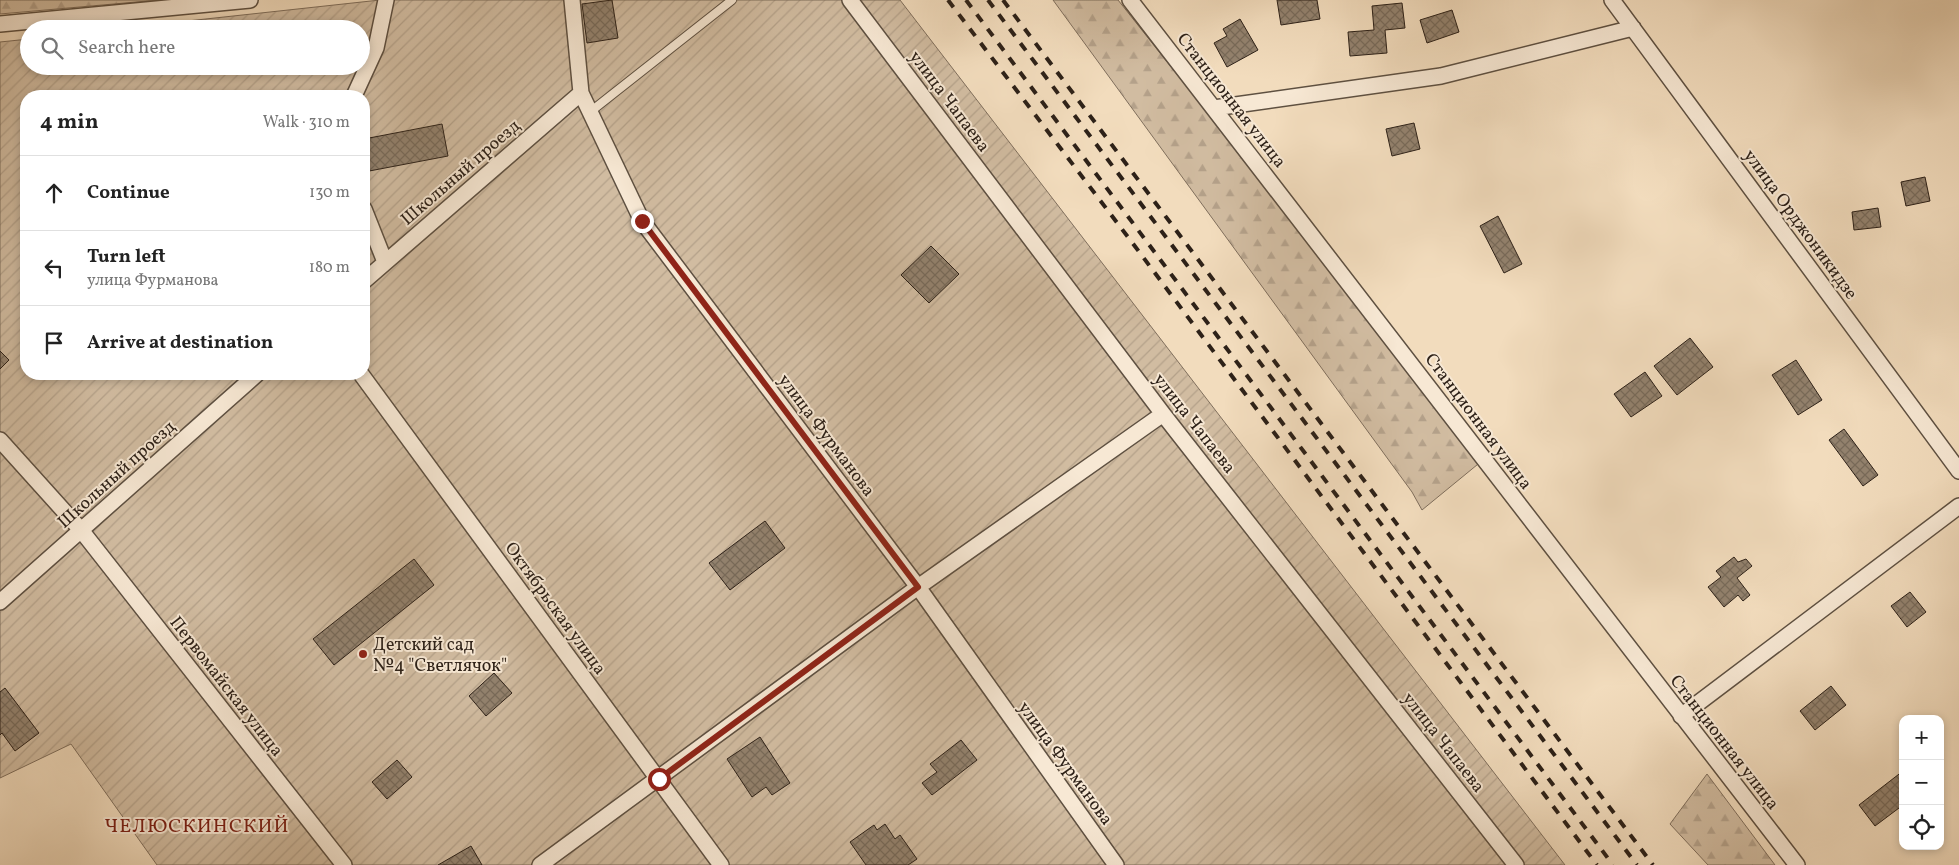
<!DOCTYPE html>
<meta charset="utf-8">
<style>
body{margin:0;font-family:Vollkorn,serif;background:#f2f2f2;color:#222}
.controls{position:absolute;right:15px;bottom:15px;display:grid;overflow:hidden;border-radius:10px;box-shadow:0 2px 8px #0003}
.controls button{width:45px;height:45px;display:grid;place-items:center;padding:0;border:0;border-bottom:1px solid #e0e0e0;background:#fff;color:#222;font:25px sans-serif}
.stop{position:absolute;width:15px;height:15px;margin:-11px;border:4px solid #8f2418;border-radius:50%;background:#fff}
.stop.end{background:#8f2418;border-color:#fff;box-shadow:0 1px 5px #0008}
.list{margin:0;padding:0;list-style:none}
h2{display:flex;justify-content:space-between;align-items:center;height:65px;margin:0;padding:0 20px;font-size:21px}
h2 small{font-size:16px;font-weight:400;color:#767676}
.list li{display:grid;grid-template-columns:32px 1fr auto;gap:15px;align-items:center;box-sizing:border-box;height:75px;padding:0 20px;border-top:1px solid #e0e0e0}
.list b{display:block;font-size:19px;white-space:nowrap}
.list p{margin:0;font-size:16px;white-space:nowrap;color:#767676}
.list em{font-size:16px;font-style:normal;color:#767676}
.icon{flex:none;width:28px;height:28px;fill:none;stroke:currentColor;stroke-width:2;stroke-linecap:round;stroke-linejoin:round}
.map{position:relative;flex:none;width:1959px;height:865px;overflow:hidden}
.search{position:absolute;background:#fff;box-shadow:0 2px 8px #0003;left:20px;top:20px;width:350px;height:55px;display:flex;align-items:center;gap:12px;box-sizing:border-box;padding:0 18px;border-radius:28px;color:#767676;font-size:19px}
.panel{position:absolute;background:#fff;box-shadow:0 2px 8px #0003;left:20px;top:90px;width:350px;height:290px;border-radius:20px}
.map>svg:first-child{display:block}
</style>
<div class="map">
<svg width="1959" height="865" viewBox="0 0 1959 865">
<defs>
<pattern id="forest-firs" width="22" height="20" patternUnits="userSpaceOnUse" patternTransform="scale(1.25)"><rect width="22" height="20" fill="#d1bca1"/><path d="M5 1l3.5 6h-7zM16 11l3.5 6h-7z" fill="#b4a18a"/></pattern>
<pattern id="garden-furrows" width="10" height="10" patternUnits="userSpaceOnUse" patternTransform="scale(1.25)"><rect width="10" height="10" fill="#d1bca1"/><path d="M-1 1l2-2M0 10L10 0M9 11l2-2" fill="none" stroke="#b4a18a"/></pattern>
<pattern id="building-cross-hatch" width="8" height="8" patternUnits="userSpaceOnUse" patternTransform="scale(1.25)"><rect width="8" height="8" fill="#93826e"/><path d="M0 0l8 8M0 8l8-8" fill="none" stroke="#786a59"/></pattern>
</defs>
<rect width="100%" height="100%" fill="#f2dcbd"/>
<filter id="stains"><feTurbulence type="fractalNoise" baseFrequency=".004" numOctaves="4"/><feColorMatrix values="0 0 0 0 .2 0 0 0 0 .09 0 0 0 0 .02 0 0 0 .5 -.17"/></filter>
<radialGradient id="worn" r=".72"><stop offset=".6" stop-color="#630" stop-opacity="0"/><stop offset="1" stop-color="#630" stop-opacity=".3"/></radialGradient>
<path fill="url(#forest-firs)" stroke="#7f6e5c" d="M0 0H159L0 14Z
M1053 0H1118L1483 460 1422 510 1412 492Z
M1707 774 1775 865H1708L1670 824Z"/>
<path fill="url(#garden-furrows)" stroke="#7f6e5c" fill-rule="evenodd" d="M380 0H900L1565 865H157L71 744 0 778V42L29 39V66H361V29H114ZM26 96H364V374H26Z"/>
<path fill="url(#building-cross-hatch)" stroke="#2d2118" d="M612 0 618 38 587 43 582 4Z
M1277 0H1317L1320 19 1281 25Z
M1402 3 1405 28 1385 30 1387 53 1350 56 1348 32 1374 30 1372 6Z
M1452 10 1459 32 1427 43 1420 20Z
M1240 19 1258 50 1227 67 1214 43 1227 36 1223 29Z
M1414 123 1420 149 1392 156 1386 129Z
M442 124 448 156 364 172V139Z
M1925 177 1930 201 1906 206 1901 182Z
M1878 208 1881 227 1854 230 1852 212Z
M1498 216 1522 264 1504 273 1480 226Z
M931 246 959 274 929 303 901 275Z
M1690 338 1713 367 1677 395 1654 366Z
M0 351 9 360 0 369Z
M1796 360 1822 400 1798 415 1772 375Z
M1645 372 1662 396 1631 417 1614 394Z
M1844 429 1878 475 1863 486 1829 440Z
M765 521 785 548 730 590 709 563Z
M1734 557 1738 562 1746 559 1752 566 1737 578 1750 595 1743 601 1738 595 1724 607 1708 587 1721 577 1716 571Z
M414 559 434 585 334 665 313 639Z
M1910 592 1926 612 1907 627 1891 606Z
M494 673 512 693 486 716 469 696Z
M1831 686 1846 705 1815 730 1800 711Z
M5 688 39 733 15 751 2 733 0 735V692Z
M760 737 790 783 772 795 766 787 752 797 727 759Z
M961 740 977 760 932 795 922 783 937 772 930 764Z
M397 760 412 777 387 799 372 782Z
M1903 771V805L1875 826 1859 805Z
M885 824 895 839 900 835 917 859 908 865H866L850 842 874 825 877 830Z
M471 846 482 865H438Z"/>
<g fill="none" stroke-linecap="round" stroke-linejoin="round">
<g stroke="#5e5041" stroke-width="10">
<path id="service" d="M590 112 732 0"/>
</g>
<g stroke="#5e5041" stroke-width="18">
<path id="minor" d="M572 0 581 93 642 221 918 587 1116 865
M850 0 1163 414 1516 865
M1130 0 1797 865
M1612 0 1959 471
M0 24 250 0
M354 96 376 48 386 0
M1214 108 1441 76 1633 28
M364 209 385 262
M364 281 581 93
M361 374 721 865
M0 440 81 530 344 865
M0 602 257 374
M1681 716 1959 506
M540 865 918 587 1163 414"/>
</g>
<use href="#service" stroke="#f7e8d4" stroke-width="8"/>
<use href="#minor" stroke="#f7e8d4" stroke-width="15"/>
<path stroke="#2d2118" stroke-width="4" stroke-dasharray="9 9" stroke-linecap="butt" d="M948 0 1134 245 1597 865
M966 0 1613 865
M988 0 1637 865
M1003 0 1653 865"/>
</g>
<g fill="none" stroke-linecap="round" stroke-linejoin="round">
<path stroke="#8f2418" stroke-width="6" d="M642 221 918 587 659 779"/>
</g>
<circle fill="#8f2418" stroke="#f7e8d4" stroke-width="2" cx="363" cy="654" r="5"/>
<g text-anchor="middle" stroke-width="4" stroke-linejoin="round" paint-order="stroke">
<g font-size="18" fill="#2d2118" stroke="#f7e8d4">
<text transform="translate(1232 100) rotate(52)" y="6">Станционная улица</text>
<text transform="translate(950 101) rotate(53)" y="6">улица Чапаева</text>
<text transform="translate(460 172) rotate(-41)" y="6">Школьный проезд</text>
<text transform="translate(1801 224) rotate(54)" y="6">улица Орджоникидзе</text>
<text transform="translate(1479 421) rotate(53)" y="6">Станционная улица</text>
<text transform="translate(1195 423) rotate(52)" y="6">улица Чапаева</text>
<text transform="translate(827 435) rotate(53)" y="6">улица Фурманова</text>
<text transform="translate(116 474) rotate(-42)" y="6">Школьный проезд</text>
<text transform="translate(556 608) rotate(54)" y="6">Октябрьская улица</text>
<text transform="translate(227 686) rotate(52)" y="6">Первомайская улица</text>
<text transform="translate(1444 742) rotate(52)" y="6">улица Чапаева</text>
<text transform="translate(1725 742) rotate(52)" y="6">Станционная улица</text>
<text transform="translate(1066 763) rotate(54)" y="6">улица Фурманова</text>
</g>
<g font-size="18" fill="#2d2118" stroke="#f7e8d4" text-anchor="start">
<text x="373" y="650">Детский сад<tspan x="373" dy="21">№4 "Светлячок"</tspan></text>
</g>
<g font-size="20" letter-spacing="1" fill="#7a1f14" stroke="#f7e8d4">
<text x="197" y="832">ЧЕЛЮСКИНСКИЙ</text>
</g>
</g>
<rect width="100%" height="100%" filter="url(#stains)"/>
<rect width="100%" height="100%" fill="url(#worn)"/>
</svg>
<div class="controls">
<button>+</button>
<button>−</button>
<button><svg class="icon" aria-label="locate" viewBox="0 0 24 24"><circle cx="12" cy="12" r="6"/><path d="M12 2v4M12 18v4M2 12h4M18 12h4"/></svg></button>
</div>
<div class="stop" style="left:659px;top:779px"></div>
<div class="stop end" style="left:642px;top:221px"></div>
<div class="search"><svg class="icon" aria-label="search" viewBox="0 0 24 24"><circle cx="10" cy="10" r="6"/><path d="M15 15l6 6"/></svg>Search here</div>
<section class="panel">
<h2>4 min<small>Walk · 310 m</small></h2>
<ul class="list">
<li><svg class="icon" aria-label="ahead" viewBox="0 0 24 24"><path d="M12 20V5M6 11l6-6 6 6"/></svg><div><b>Continue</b></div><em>130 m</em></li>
<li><svg class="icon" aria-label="left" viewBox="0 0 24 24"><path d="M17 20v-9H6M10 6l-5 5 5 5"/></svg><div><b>Turn left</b><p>улица Фурманова</p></div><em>180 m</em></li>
<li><svg class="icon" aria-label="arrive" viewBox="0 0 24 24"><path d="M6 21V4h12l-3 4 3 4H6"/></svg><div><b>Arrive at destination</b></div></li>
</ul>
</section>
</div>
